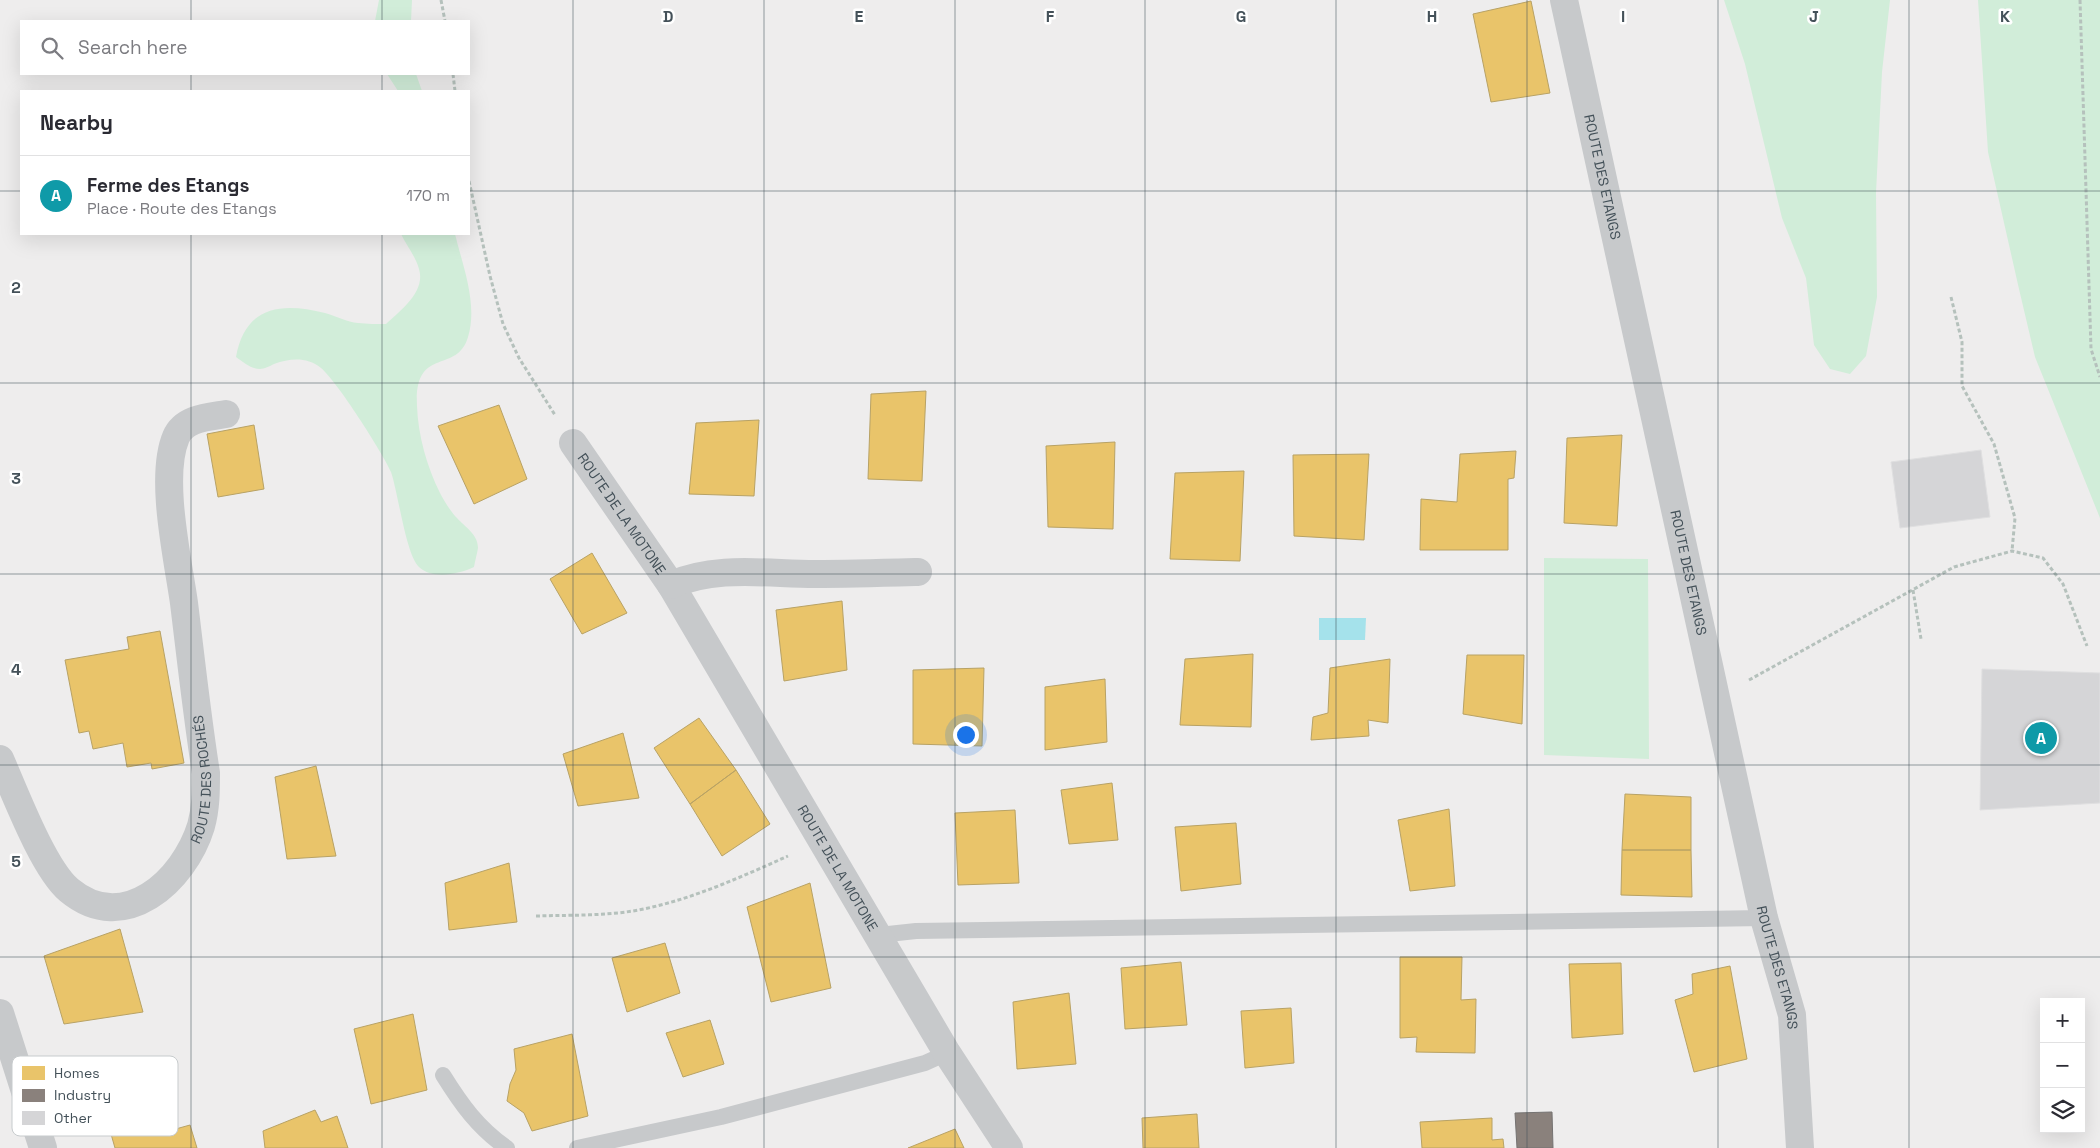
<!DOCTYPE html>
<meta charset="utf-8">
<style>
body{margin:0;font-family:"Space Grotesk",sans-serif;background:#f2f2f3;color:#2b2b33}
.controls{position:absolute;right:15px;bottom:15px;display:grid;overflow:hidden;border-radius:0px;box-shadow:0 5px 20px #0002}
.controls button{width:45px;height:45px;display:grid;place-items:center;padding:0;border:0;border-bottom:1px solid #e1e1e2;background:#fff;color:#2b2b33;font:25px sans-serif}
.you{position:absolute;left:965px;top:734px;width:18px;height:18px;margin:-12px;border:4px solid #fff;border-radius:50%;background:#1a73e8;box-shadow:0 0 0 8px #1a73e833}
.badge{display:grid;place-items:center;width:32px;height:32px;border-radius:50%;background:#b45309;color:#fff;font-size:16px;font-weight:700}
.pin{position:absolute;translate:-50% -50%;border:2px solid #fff;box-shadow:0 1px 5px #0006}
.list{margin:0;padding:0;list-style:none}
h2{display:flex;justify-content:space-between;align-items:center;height:65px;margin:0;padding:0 20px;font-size:21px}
h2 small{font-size:16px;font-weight:400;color:#7c7c81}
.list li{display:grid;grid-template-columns:32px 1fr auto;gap:15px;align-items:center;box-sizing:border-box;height:80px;padding:0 20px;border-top:1px solid #e1e1e2}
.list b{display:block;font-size:19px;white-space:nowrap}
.list p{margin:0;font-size:16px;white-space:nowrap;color:#7c7c81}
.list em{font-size:16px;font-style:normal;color:#7c7c81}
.icon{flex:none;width:28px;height:28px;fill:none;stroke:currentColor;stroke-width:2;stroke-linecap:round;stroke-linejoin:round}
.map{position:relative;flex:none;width:2100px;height:1148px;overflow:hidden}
.search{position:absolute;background:#fff;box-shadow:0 5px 20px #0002;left:20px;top:20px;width:450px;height:55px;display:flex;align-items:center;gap:12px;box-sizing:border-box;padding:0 18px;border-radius:0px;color:#7c7c81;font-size:19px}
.panel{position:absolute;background:#fff;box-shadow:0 5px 20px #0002;left:20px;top:90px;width:450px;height:145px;border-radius:0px}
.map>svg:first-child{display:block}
</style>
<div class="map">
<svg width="2100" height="1148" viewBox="0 0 2100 1148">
<rect width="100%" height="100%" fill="#eeeded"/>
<path fill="#d1edd9" d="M379 0H412L411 21H375Z
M1724 0H1890L1882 72 1876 193 1877 297 1866 356 1850 374 1830 369 1814 345 1806 278 1782 218 1745 64Z
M1978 0H2100V518L2035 357 2019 289 1988 152Z
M387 74H416L422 91H398Z
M401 234H455C463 267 478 304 468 337 457 375 414 345 417 406 418 435 427 467 440 493 444 501 451 512 457 518 465 527 478 534 478 548 477 554 475 561 474 567 459 574 433 580 419 567 406 555 398 492 391 472 383 453 336 380 321 368 307 357 291 358 274 364 270 366 264 369 260 369 251 369 243 362 236 357 245 306 281 302 325 313 336 316 347 322 358 323 367 324 377 324 386 324 400 311 426 292 419 269 416 257 406 245 401 234Z
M1544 558 1648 559 1649 759 1544 755Z"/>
<path fill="#a5e2eb" d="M1319 618H1366L1365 640H1319Z"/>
<path fill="#e9c46a" stroke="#b8a265" d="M1531 1 1550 93 1491 102 1473 14Z
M926 391 922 481 868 479 871 394Z
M499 405 527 479 474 504 438 426Z
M759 420 754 496 689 494 696 423Z
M254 425 264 489 218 497 207 434Z
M1622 435 1617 526 1564 523 1567 438Z
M1115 442 1113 529 1048 527 1046 446Z
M1516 451 1514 478 1508 479V550H1420L1421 499 1457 502 1460 454Z
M1369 454 1364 540 1294 536 1293 455Z
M1244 471 1240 561 1170 559 1175 473Z
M592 553 627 613 582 634 550 579Z
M842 601 847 670 784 681 776 610Z
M160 631 184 763 152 769 151 763 127 767 123 743 93 749 89 731 79 733 65 660 129 649 127 637Z
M1253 654 1251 727 1180 725 1185 659Z
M1467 655H1524L1522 724 1463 714Z
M1390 659 1388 723 1368 720 1369 736 1311 740 1313 717 1328 713 1330 668Z
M984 668 982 746 913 744V670Z
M1105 679 1107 742 1045 750V687Z
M699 718 736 770 690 804 654 748Z
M623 733 639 798 578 806 563 754Z
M316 766 336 856 287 859 275 777Z
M736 770 770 824 722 856 690 804Z
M1112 783 1118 840 1069 844 1061 790Z
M1625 794 1691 797V850H1622Z
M1449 809 1455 886 1410 891 1398 820Z
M1015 810 1019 883 958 885 955 813Z
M1236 823 1241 884 1181 891 1175 827Z
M1622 850H1691L1692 897 1621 895Z
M509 863 517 922 449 930 445 883Z
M810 883 831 988 771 1002 747 907Z
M120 929 143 1012 64 1024 44 956Z
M665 943 680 993 627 1012 612 958Z
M1400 957H1462L1461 1000 1476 999 1475 1053 1416 1052 1417 1037 1400 1038Z
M1181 962 1187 1025 1125 1029 1121 968Z
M1621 963 1623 1034 1572 1038 1569 964Z
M1730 966 1747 1059 1694 1072 1675 1000 1693 994 1692 974Z
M1069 993 1076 1064 1017 1069 1013 1002Z
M1291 1008 1294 1063 1245 1068 1241 1011Z
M413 1014 427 1090 371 1104 354 1029Z
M710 1020 724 1064 683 1077 666 1033Z
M572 1034 588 1116 532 1131 524 1113 507 1101 510 1084 516 1070 514 1049Z
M155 1099 165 1132 190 1125 197 1148H115L105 1113Z
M315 1110 321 1122 337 1116 348 1148H265L263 1131Z
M1197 1114 1199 1148H1143L1142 1118Z
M1492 1118V1140L1503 1139 1504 1148H1422L1420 1122Z
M955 1129 964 1148H908Z"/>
<path fill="#8a817c" stroke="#757372" d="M1552 1112 1553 1148H1517L1515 1113Z"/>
<path fill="#d5d5d7" stroke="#dfdfe0" d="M1981 450 1990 517 1900 528 1891 462Z
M1982 669 2100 673V803L1980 810Z"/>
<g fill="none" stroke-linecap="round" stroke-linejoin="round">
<path stroke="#b5c1bc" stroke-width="3" stroke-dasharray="4 2.5" stroke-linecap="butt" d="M441 0 445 21
M2080 0 2091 349 2100 377
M453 74 455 91
M469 181 490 276 503 324 519 358 555 415
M1951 297 1962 342V386L1994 444 2015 518 2012 551
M1913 590 1921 639
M1749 680 1954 567 2012 551 2043 558 2063 584 2087 646
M536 916C568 915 601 916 633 911 686 902 739 878 788 856"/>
<path stroke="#c7c9cb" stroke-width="16" d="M879 935 916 931 1764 918
M443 1075C461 1104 478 1128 507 1148
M577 1148 721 1117 925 1063 947 1053"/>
<g stroke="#c7c9cb" stroke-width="28">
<path id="s1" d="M1564 0 1764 918 1792 1015 1800 1148"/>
<path id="s2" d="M573 443 671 585 947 1053 1009 1148"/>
<path d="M671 585C716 565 767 574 815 574 849 574 883 573 918 572"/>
<path id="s3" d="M0 759C15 793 43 868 69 890 124 936 184 881 201 826 206 808 206 791 206 773 197 716 191 660 184 603 178 560 159 477 176 437 184 418 208 417 226 414"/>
</g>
<path stroke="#c7c9cb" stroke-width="28" d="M0 1013 43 1148"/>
</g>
<path fill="none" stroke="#445159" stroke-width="1" stroke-opacity="0.55" d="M191 0V21M382 0V21M573 0V1148M764 0V1148M955 0V1148M1145 0V1148M1336 0V1148M1527 0V1148M1718 0V1148M1909 0V1148M191 74V91M382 74V91M0 191H21M469 191H2100M191 234V1148M382 234V1148M0 383H2100M0 574H2100M0 765H2100M0 957H2100"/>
<g text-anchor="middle" stroke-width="5" stroke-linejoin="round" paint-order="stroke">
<g font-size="14" fill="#445159" stroke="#fff">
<text dy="5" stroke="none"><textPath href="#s1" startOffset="181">ROUTE DES ETANGS</textPath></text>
<text dy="5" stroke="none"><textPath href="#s2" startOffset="86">ROUTE DE LA MOTONE</textPath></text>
<text dy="5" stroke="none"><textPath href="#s1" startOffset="586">ROUTE DES ETANGS</textPath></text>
<text dy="5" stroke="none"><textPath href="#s3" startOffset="371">ROUTE DES ROCHÉS</textPath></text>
<text dy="5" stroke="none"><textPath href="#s2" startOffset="501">ROUTE DE LA MOTONE</textPath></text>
<text dy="5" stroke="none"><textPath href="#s1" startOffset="991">ROUTE DES ETANGS</textPath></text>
</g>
</g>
<rect x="12" y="1056" width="166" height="80" rx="8" fill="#fff" stroke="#c7cbcd" stroke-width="1"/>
<rect x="22" y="1066" width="23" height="14" fill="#e9c46a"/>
<rect x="22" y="1089" width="23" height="13" fill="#8a817c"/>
<rect x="22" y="1111" width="23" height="14" fill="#d5d5d7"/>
<g font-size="14" fill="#445159">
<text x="54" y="1078">Homes</text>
<text x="54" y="1100">Industry</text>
<text x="54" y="1123">Other</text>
</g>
<g font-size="16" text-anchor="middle" font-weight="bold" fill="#445159" stroke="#fff" stroke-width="5" stroke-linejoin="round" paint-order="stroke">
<text x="668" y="22">D</text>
<text x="859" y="22">E</text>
<text x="1050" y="22">F</text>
<text x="1241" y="22">G</text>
<text x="1432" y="22">H</text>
<text x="1623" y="22">I</text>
<text x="1814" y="22">J</text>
<text x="2005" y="22">K</text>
<text x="16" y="293">2</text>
<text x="16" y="484">3</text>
<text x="16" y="675">4</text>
<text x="16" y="867">5</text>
</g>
</svg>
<div class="controls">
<button>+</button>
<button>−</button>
<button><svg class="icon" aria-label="layers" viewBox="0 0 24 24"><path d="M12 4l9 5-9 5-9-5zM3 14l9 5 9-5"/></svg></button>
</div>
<div class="you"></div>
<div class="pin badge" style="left:2041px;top:738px;background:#0f9aa8">A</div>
<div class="search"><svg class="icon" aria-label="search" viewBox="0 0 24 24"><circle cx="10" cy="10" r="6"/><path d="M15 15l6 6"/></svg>Search here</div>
<section class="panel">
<h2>Nearby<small></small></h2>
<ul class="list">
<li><span class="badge" style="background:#0f9aa8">A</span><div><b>Ferme des Etangs</b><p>Place · Route des Etangs</p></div><em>170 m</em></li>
</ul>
</section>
</div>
